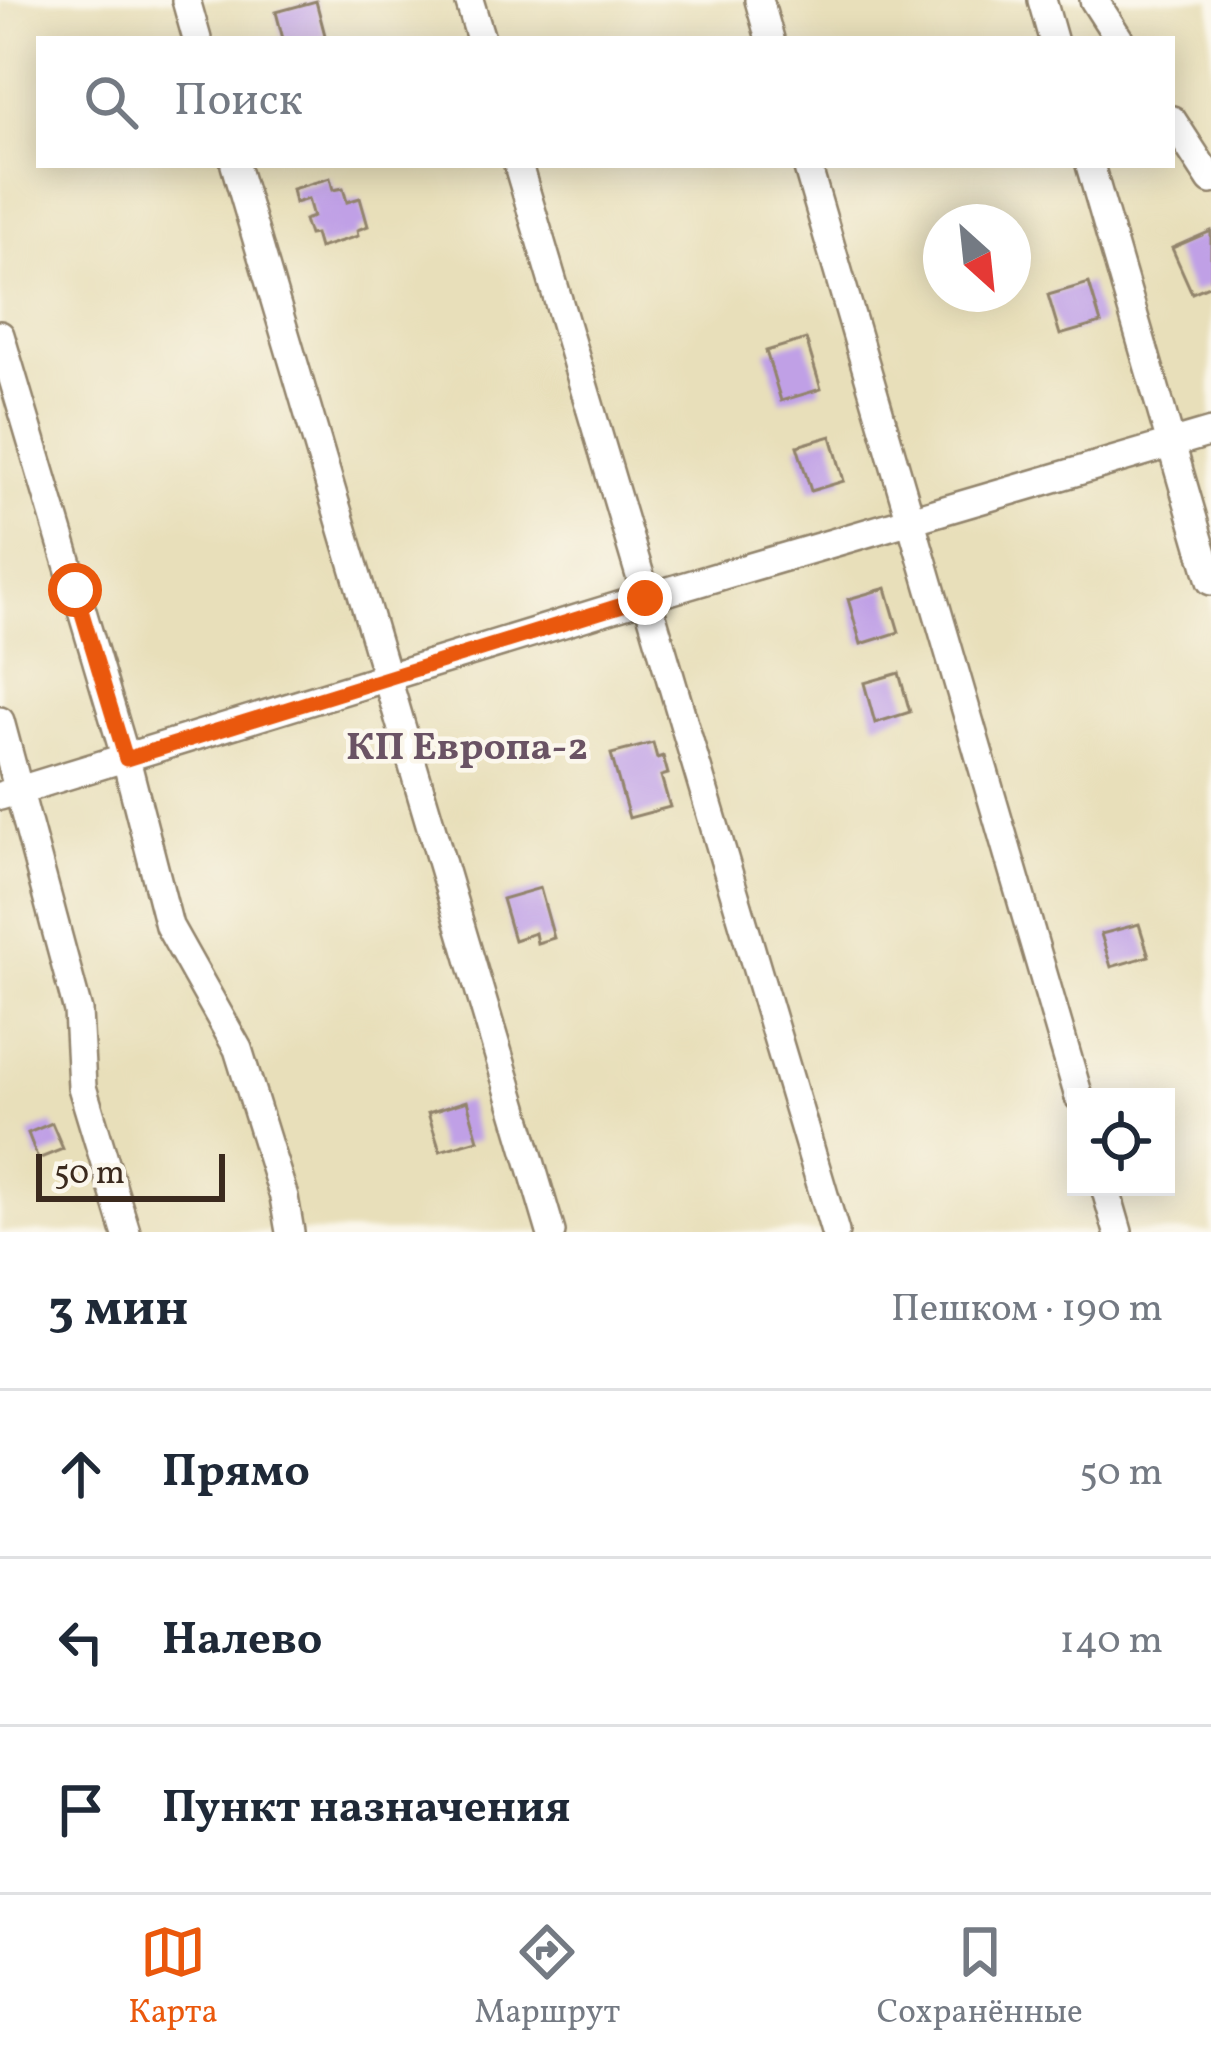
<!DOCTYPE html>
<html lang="ru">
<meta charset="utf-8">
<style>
body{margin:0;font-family:Vollkorn,serif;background:#f2f2f3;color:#1f2937}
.controls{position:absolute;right:36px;bottom:36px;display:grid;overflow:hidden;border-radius:0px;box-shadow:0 6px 30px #0003}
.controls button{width:108px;height:108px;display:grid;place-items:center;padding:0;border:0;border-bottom:3px solid #e0e1e3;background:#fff;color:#1f2937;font:60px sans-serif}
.compass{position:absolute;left:923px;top:204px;width:108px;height:108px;border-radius:50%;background:#fff;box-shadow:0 6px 30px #0003;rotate:153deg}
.scale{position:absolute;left:36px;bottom:30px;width:189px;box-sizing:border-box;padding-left:12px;border:6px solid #3b2a1e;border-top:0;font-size:33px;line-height:42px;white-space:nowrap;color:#3b2a1e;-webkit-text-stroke:9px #fbf7ec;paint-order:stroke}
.stop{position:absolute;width:36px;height:36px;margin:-27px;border:9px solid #ea580c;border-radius:50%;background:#fff}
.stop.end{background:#ea580c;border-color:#fff;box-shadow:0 3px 12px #0008}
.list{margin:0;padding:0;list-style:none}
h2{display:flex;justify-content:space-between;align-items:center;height:156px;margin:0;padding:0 48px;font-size:51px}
h2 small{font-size:39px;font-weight:400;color:#747a83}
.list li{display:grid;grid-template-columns:78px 1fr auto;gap:36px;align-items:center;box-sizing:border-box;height:168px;padding:0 48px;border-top:3px solid #e0e1e3}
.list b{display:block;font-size:45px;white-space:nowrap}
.list em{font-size:39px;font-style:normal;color:#747a83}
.icon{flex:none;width:66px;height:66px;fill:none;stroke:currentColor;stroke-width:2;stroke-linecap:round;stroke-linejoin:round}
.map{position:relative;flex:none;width:1211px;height:1232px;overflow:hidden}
.search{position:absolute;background:#fff;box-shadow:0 6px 30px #0003;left:36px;right:36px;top:36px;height:132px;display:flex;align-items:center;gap:30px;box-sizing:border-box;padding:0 42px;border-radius:0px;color:#747a83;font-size:45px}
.sheet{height:660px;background:#fff}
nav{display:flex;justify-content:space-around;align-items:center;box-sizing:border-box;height:168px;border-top:3px solid #e0e1e3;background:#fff;font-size:33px;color:#747a83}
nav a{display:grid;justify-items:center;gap:6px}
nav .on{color:#ea580c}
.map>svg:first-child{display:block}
</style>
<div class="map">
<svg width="1211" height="1232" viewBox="0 0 1211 1232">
<rect width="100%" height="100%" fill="#fbf7ec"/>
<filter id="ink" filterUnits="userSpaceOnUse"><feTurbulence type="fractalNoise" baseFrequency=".00833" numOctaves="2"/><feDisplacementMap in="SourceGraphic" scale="24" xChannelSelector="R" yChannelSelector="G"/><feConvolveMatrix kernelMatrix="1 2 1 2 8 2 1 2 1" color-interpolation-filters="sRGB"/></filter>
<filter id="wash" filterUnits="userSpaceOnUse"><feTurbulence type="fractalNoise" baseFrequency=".004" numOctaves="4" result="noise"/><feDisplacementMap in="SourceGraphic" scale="48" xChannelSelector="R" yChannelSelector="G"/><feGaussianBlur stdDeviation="2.7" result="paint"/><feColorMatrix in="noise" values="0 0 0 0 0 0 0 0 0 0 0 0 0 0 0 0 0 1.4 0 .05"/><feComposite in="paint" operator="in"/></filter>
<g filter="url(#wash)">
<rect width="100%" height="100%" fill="#e8dfba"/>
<g id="blocks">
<path fill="#c0a0e6" d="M316 1 326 39H283L276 12Z
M330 178 333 190 343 188 347 202 360 198 368 226 357 230 358 236 319 248 315 234 309 235 304 220 313 217 308 199 295 203 292 189Z
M1211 231V285L1192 293 1172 248Z
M1089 283 1101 323 1060 335 1048 295Z
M806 339 821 389 781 401 766 351Z
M831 436 844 481 811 491 797 446Z
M886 588 899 632 861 644 848 599Z
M899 673 910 712 875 723 864 683Z
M653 743 657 758 663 756 668 774 661 776 670 807 629 818 611 754Z
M540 888 554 938 537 943 535 933 514 940 502 899Z
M1139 924 1149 956 1111 967 1101 934Z
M467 1101 478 1140 440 1151 428 1113Z
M52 1123 63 1149 38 1159 28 1133Z"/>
</g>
</g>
<g filter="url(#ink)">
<use href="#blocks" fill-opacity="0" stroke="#92846c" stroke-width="3"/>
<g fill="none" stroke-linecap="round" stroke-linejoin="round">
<g stroke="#92846c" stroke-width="32">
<path id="minor" d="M186 0 197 39
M469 0 481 39
M759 0 770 39
M1042 0 1053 39
M1094 0 1119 39
M1172 120 1211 180
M235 165 551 1232
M518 165 835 1232
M807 165 1079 1097
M1090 165 1211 581
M0 335 126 759 169 926 238 1049 284 1197 290 1232
M0 721 78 1011 82 1087 126 1232
M0 796 645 598 1211 432
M1105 1187 1118 1232"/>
</g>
<use href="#minor" stroke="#fff" stroke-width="27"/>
</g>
</g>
<g fill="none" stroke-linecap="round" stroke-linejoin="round" filter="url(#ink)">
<path stroke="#ea580c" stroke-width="15" d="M75 590 126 759 645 598"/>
</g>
<g text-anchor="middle" stroke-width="9" stroke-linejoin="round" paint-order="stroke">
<g font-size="39" font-weight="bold" fill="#6a5364" stroke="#fbf7ec">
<text x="467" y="759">КП Европа-2</text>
</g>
</g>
</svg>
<div class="controls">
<button><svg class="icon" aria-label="locate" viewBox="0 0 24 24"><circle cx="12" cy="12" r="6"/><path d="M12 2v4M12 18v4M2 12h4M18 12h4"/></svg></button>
</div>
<svg class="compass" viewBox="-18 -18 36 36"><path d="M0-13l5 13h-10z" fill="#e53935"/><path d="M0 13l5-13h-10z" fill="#747a83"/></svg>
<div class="scale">50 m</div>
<div class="stop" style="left:75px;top:590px"></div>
<div class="stop end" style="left:645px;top:598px"></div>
<div class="search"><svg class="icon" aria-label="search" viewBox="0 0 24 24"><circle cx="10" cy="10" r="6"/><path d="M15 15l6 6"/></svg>Поиск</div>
</div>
<section class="sheet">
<h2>3 мин<small>Пешком · 190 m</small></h2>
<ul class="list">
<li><svg class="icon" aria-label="ahead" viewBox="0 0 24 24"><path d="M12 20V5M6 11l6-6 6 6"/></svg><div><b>Прямо</b></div><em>50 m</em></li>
<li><svg class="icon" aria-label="left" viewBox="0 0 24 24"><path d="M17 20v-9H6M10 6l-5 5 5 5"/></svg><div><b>Налево</b></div><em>140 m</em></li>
<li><svg class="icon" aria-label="arrive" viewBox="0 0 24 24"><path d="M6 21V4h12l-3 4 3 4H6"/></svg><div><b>Пункт назначения</b></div></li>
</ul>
</section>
<nav>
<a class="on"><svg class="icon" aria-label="map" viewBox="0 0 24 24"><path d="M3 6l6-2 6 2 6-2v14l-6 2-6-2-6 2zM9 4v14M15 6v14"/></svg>Карта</a>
<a><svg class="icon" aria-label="directions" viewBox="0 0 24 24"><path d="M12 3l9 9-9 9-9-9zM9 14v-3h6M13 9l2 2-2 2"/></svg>Маршрут</a>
<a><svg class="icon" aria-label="saved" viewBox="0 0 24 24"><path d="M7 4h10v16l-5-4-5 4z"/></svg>Сохранённые</a>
</nav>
